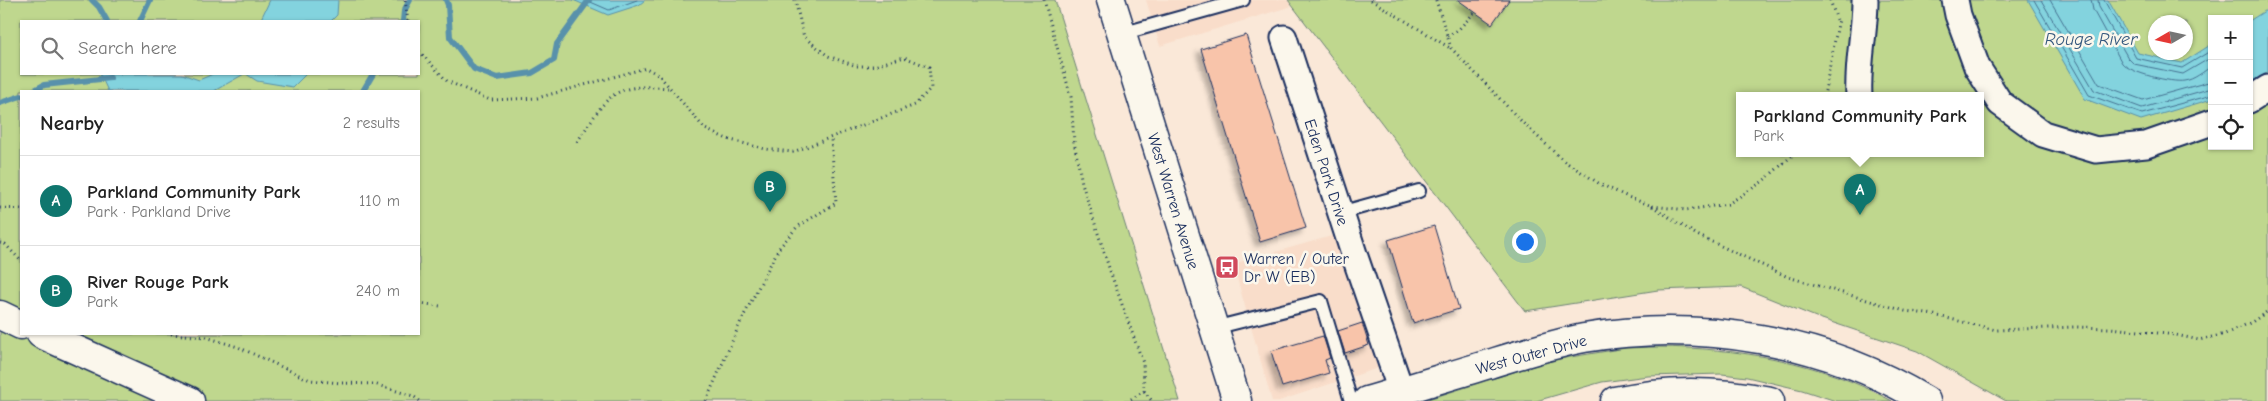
<!DOCTYPE html>
<meta charset="utf-8">
<style>
body{margin:0;font-family:"Comic Neue",sans-serif;background:#f2f2f2;color:#222}
.controls{position:absolute;right:15px;top:15px;display:grid;overflow:hidden;border-radius:0px;box-shadow:0 1px 4px #0004}
.controls button{width:45px;height:45px;display:grid;place-items:center;padding:0;border:0;border-bottom:1px solid #e0e0e0;background:#fff;color:#222;font:25px sans-serif}
.compass{position:absolute;left:2148px;top:15px;width:45px;height:45px;border-radius:50%;background:#fff;box-shadow:0 1px 4px #0004;rotate:261deg}
.you{position:absolute;left:1524px;top:241px;width:18px;height:18px;margin:-12px;border:4px solid #fff;border-radius:50%;background:#1a73e8;box-shadow:0 0 0 8px #1a73e833}
.badge{display:grid;place-items:center;width:32px;height:32px;border-radius:50%;background:#0f766e;color:#fff;font-size:16px;font-weight:700}
.pin{position:absolute;translate:-50% -41px;filter:drop-shadow(0 1px 2px #0008)}
.pin::after{content:'';position:absolute;top:26px;width:18px;height:15px;background:inherit;clip-path:polygon(0 0,100% 0,50% 100%)}
.popup{position:absolute;left:1736px;top:92px;width:248px;height:65px;box-sizing:border-box;display:grid;place-content:center;border-radius:0px;background:#fff;filter:drop-shadow(0 1px 4px #0005);font-size:16px;white-space:nowrap;color:#767676}
.popup b{font-size:19px;color:#222}
.popup::after{content:'';position:absolute;left:50%;top:100%;margin-left:-10px;border:10px solid transparent;border-top-color:#fff}
.list{margin:0;padding:0;list-style:none}
h2{display:flex;justify-content:space-between;align-items:center;height:65px;margin:0;padding:0 20px;font-size:21px}
h2 small{font-size:16px;font-weight:400;color:#767676}
.list li{display:grid;grid-template-columns:32px 1fr auto;gap:15px;align-items:center;box-sizing:border-box;height:90px;padding:0 20px;border-top:1px solid #e0e0e0}
.list b{display:block;font-size:19px;white-space:nowrap}
.list p{margin:0;font-size:16px;white-space:nowrap;color:#767676}
.list em{font-size:16px;font-style:normal;color:#767676}
.icon{flex:none;width:28px;height:28px;fill:none;stroke:currentColor;stroke-width:2;stroke-linecap:round;stroke-linejoin:round}
.map{position:relative;flex:none;width:2268px;height:401px;overflow:hidden}
.search{position:absolute;background:#fff;box-shadow:0 1px 4px #0004;left:20px;top:20px;width:400px;height:55px;display:flex;align-items:center;gap:12px;box-sizing:border-box;padding:0 18px;border-radius:0px;color:#767676;font-size:19px}
.panel{position:absolute;background:#fff;box-shadow:0 1px 4px #0004;left:20px;top:90px;width:400px;height:245px;border-radius:0px}
.map>svg:first-child{display:block}
</style>
<div class="map">
<svg width="2268" height="401" viewBox="0 0 2268 401">
<defs>
<filter id="shadow"><feDropShadow dx="-4.5" dy="4.5" stdDeviation="2.5" flood-color="#0004"/></filter>
</defs>
<rect width="100%" height="100%" fill="#fae8d8"/>
<filter id="ink" filterUnits="userSpaceOnUse"><feTurbulence type="fractalNoise" baseFrequency=".02" numOctaves="2"/><feDisplacementMap in="SourceGraphic" scale="10" xChannelSelector="R" yChannelSelector="G"/><feConvolveMatrix kernelMatrix="1 2 1 2 8 2 1 2 1" color-interpolation-filters="sRGB"/></filter>
<g filter="url(#ink)">
<path fill="#f9ddca" d="M1146 0H1288L1292 6 1160 46Z
M1335 235 1378 357V368L1279 401H1272L1233 264Z"/>
<path fill="#bfd78e" stroke="#6d8376" fill-rule="evenodd" d="M0 0H1055L1180 401H0ZM21 21H419V74H21ZM21 91H419V334H21Z
M1288 0H2268V401H2006L1917 351 1816 317 1741 287 1658 290 1525 311ZM2212 19H2249V146H2212ZM2156 22H2186V52H2156ZM1740 96H1980V154H1740Z
M1657 347C1738 348 1820 361 1892 401H1836L1802 390 1747 377 1722 374 1648 376 1602 382 1536 401H1422L1552 360 1626 348Z"/>
<path fill="#83d3de" stroke="#5991ab" d="M270 0H338L337 15 331 21H260Z
M573 0H645L639 5 608 15Z
M2028 0H2108L2138 53 2182 63 2212 44V99L2141 120 2085 99Z
M2268 9V72L2249 84V21Z
M100 74H182L199 80 213 74H244L214 91H108Z
M246 74H306L293 87 257 81Z"/>
<g fill="none" stroke-linecap="round" stroke-linejoin="round">
<path stroke="#457191" stroke-width="1" d="M586 0 609 10 637 0
M2034 0 2089 95 2142 114 2212 95
M2041 0 2094 90 2142 108 2212 88
M2050 0 2099 84 2143 100 2212 81
M2091 0 2093 10 2122 63C2130 73 2172 83 2184 81 2194 80 2204 71 2212 66
M2098 0 2099 7 2128 58 2134 64 2183 74 2212 57
M2104 0 2136 58 2182 68 2212 50"/>
<path stroke="#5991ab" stroke-width="6" d="M92 0 99 7 107 21
M446 0 448 5 450 37 474 69 497 78 532 73 554 60 557 44 589 0
M140 21 150 0
M403 21 404 11 410 0
M33 91 44 85 110 78
M363 91 373 74
M0 103 21 96"/>
</g>
<path fill="#f8c4aa" stroke="#1b2f5e" filter="url(#shadow)" d="M1458 0H1509L1492 24Z
M1246 35 1306 228 1260 242 1201 49Z
M1434 226 1459 309 1413 323 1388 240Z
M1362 323 1369 345 1345 353 1338 331Z
M1323 336 1330 358 1325 360 1329 373 1282 387 1271 351Z"/>
<g fill="none" stroke-linecap="round" stroke-linejoin="round">
<g stroke="#1b2f5e" stroke-width="16">
<path id="service" d="M1121 34 1243 0
M1340 213 1419 191
M1214 328 1321 301 1351 401"/>
</g>
<g stroke="#1b2f5e" stroke-width="29">
<path id="minor" d="M1955 0 1958 15 1977 67 2000 103 2043 134 2096 150 2146 145 2212 122
M1284 38 1355 257 1401 391
M1859 96C1857 64 1865 32 1865 0
M2249 100 2268 88"/>
</g>
<g stroke="#1b2f5e" stroke-width="31">
<path id="secondary" d="M1111 0 1237 401
M0 315 21 325
M41 334 190 401
M1367 401C1408 389 1449 376 1489 364 1521 354 1552 344 1584 338 1700 319 1825 339 1926 401
M1615 401C1665 390 1720 391 1770 401"/>
</g>
<path stroke="#1b2f5e" stroke-width="3" stroke-dasharray="1 4" stroke-linecap="butt" d="M405 0 408 21
M1044 0 1071 97 1074 142 1082 183 1110 271 1143 363 1144 391 1128 401
M1371 0 1450 48
M1436 0 1451 48 1526 126 1564 161 1600 184 1628 197 1652 206 1686 210 1728 204 1762 182 1794 154
M1830 0 1838 23
M1447 36 1458 30 1475 12
M419 51 447 81 490 100 537 98 646 68 659 75 705 129 727 139 765 149 793 152 915 105 931 88 929 67 904 57 874 66H856L828 56 804 37 795 0
M1824 96 1839 19
M577 142C607 98 610 82 668 88
M1652 206 1697 235 1788 277 1905 311 1934 315 1996 330 2075 327 2111 328 2176 335 2199 340 2225 334 2252 322 2268 311
M0 208 21 209
M0 243 5 244 21 261
M419 303 440 306
M171 334 206 337 238 347 310 380 341 383 374 384 413 396 420 401
M1144 391 1152 401
M706 401 741 321 779 248 797 227 836 203 831 139"/>
<use href="#service" stroke="#fbf7ec" stroke-width="12"/>
<use href="#minor" stroke="#fbf7ec" stroke-width="25"/>
<use href="#secondary" stroke="#fbf7ec" stroke-width="28"/>
</g>
</g>
<defs>
<g id="bus-square" transform="scale(1.25)"><rect x="-9" y="-9" width="18" height="18" rx="4" fill="#d1495b" stroke="#fbf7ec"/><path d="M-5-6H5V4H4V6H2V4H-2V6H-4V4H-5ZM-3.5-4V0h7V-4ZM-3.5 1.2v1.5H-2V1.2ZM2 1.2v1.5H3.5V1.2Z" fill="#fff"/></g>
</defs>
<g fill-rule="evenodd">
<use href="#bus-square" x="1227" y="267"/>
</g>
<g text-anchor="middle" stroke-width="5" stroke-linejoin="round" paint-order="stroke">
<g font-size="16" fill="#1b2f5e" stroke="#fbf7ec">
<text transform="translate(1327 172) rotate(72)" y="6">Eden Park Drive</text>
<text transform="translate(1174 201) rotate(73)" y="6">West Warren Avenue</text>
<text transform="translate(1531 354) rotate(-15)" y="6">West Outer Drive</text>
</g>
<g font-size="16" fill="#1b2f5e" stroke="#fbf7ec" text-anchor="start">
<text x="1244" y="264">Warren / Outer<tspan x="1244" dy="18">Dr W (EB)</tspan></text>
</g>
<g font-size="18" font-style="italic" fill="#35587e" stroke="#fbf7ec">
<text x="2091" y="45">Rouge River</text>
</g>
</g>
</svg>
<div class="controls">
<button>+</button>
<button>−</button>
<button><svg class="icon" aria-label="locate" viewBox="0 0 24 24"><circle cx="12" cy="12" r="6"/><path d="M12 2v4M12 18v4M2 12h4M18 12h4"/></svg></button>
</div>
<svg class="compass" viewBox="-18 -18 36 36"><path d="M0-13l5 13h-10z" fill="#e53935"/><path d="M0 13l5-13h-10z" fill="#767676"/></svg>
<div class="you"></div>
<div class="pin badge" style="left:1860px;top:215px">A</div>
<div class="popup"><b>Parkland Community Park</b>Park</div>
<div class="pin badge" style="left:770px;top:212px">B</div>
<div class="search"><svg class="icon" aria-label="search" viewBox="0 0 24 24"><circle cx="10" cy="10" r="6"/><path d="M15 15l6 6"/></svg>Search here</div>
<section class="panel">
<h2>Nearby<small>2 results</small></h2>
<ul class="list">
<li><span class="badge">A</span><div><b>Parkland Community Park</b><p>Park · Parkland Drive</p></div><em>110 m</em></li>
<li><span class="badge">B</span><div><b>River Rouge Park</b><p>Park</p></div><em>240 m</em></li>
</ul>
</section>
</div>
